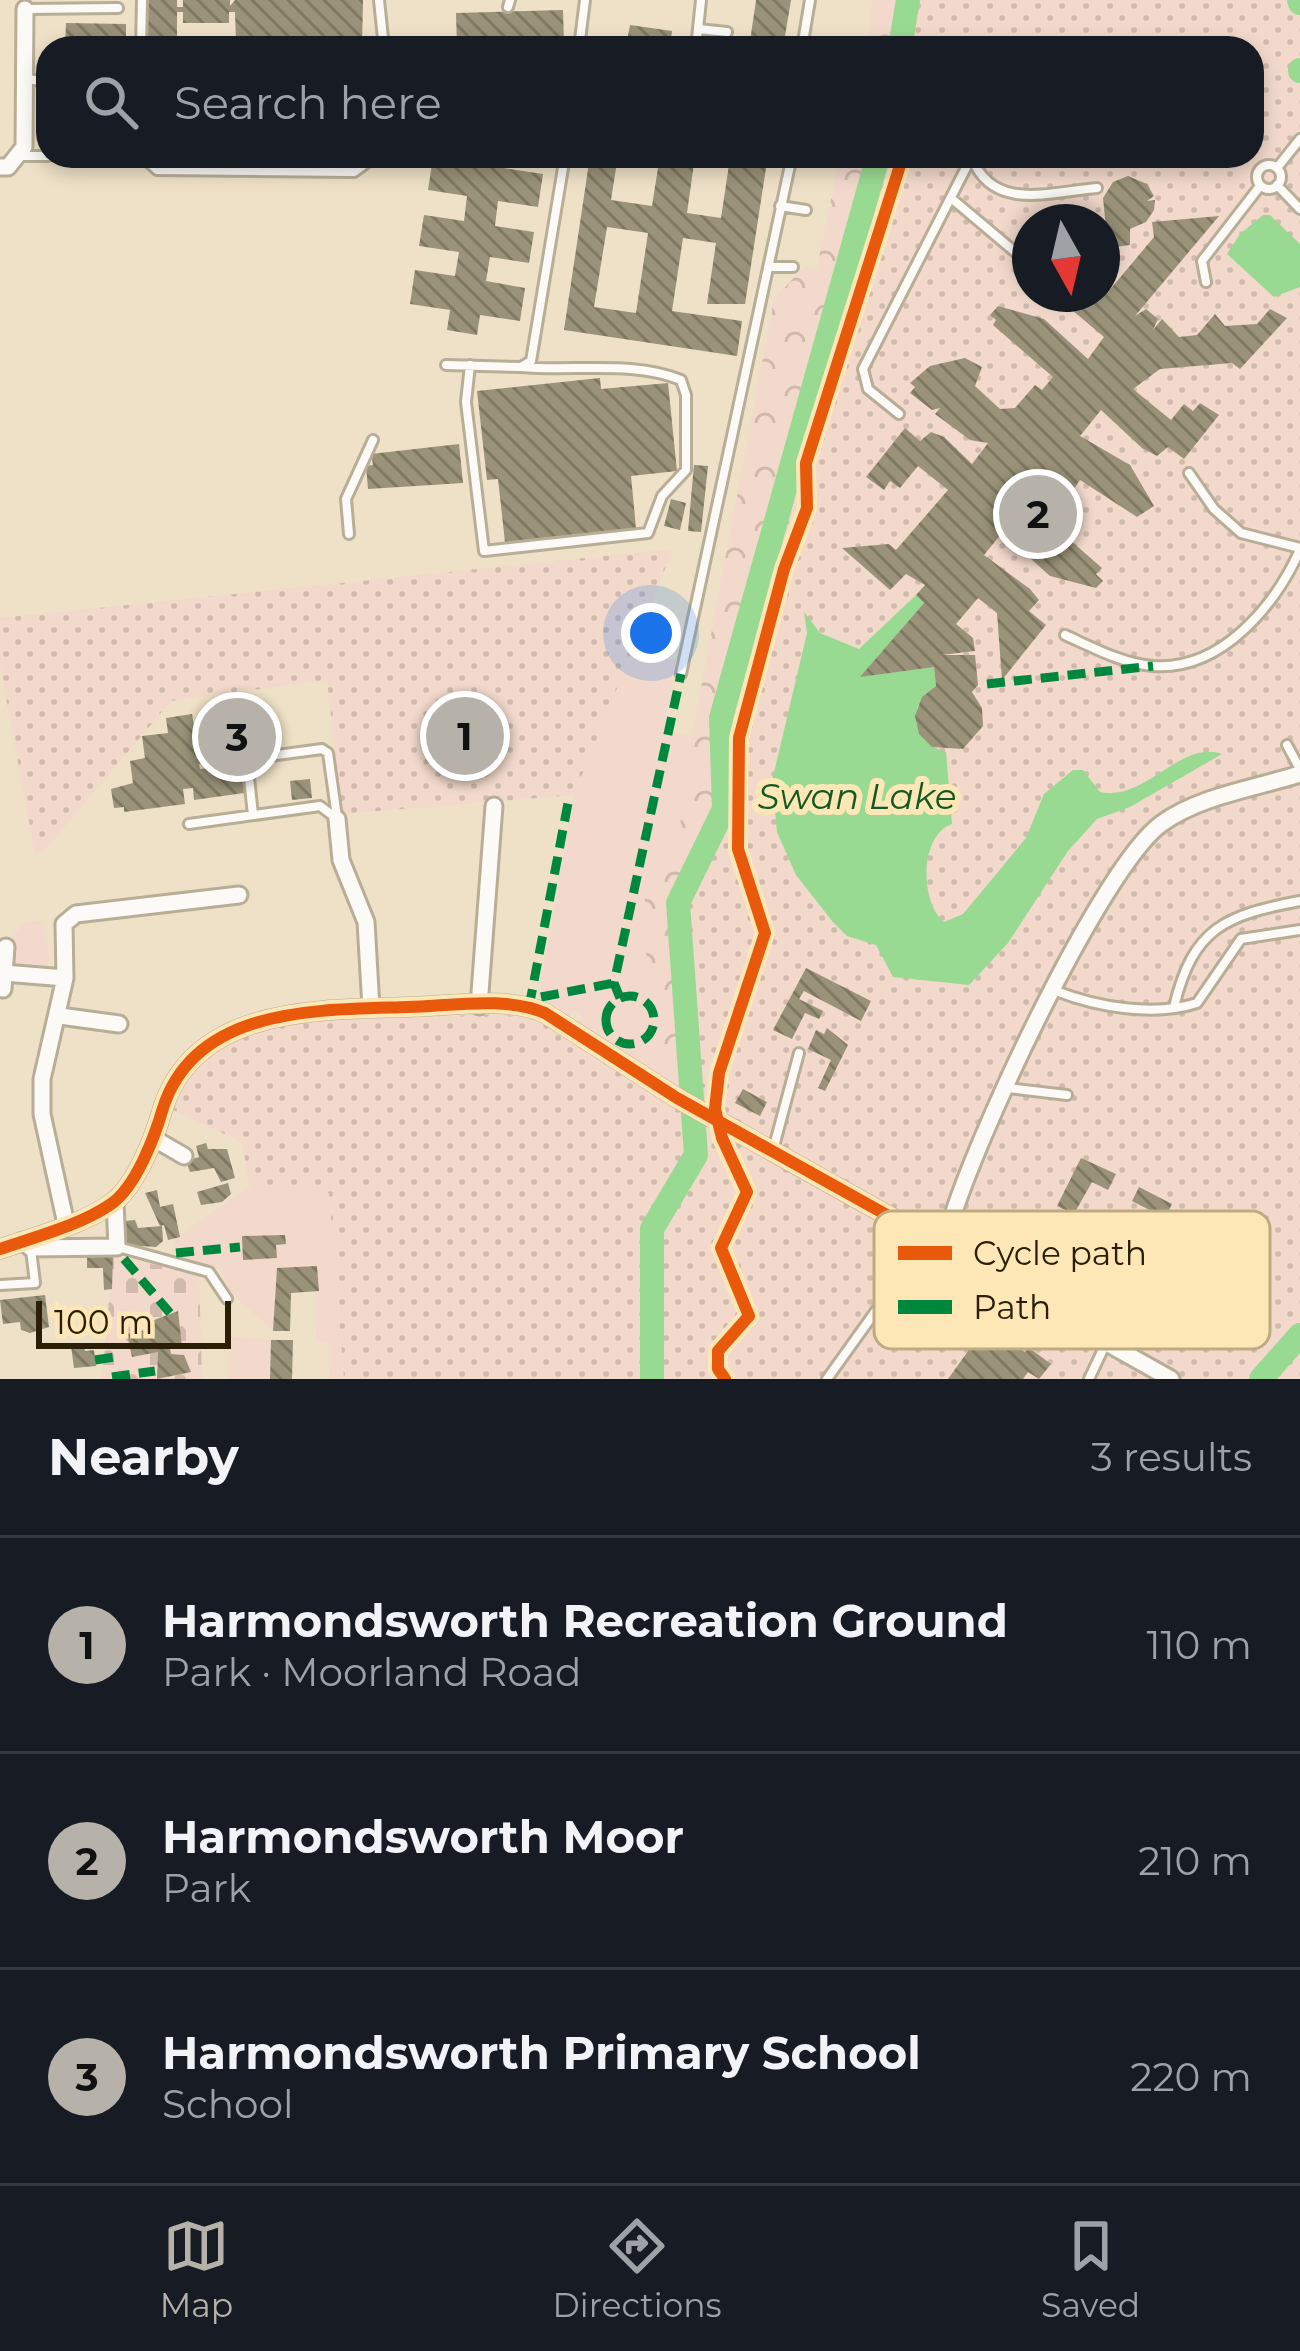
<!DOCTYPE html>
<meta charset="utf-8">
<style>
body{margin:0;font-family:Montserrat,sans-serif;background:#20242c;color:#f1f3f6}
.compass{position:absolute;left:1012px;top:204px;width:108px;height:108px;border-radius:50%;background:#171b24;box-shadow:0 6px 18px #0003;rotate:172deg}
.scale{position:absolute;left:36px;bottom:30px;width:195px;box-sizing:border-box;padding-left:12px;border:6px solid #2a1f06;border-top:0;font-size:33px;line-height:42px;white-space:nowrap;color:#2a1f06;-webkit-text-stroke:9px #fee7b7;paint-order:stroke}
.you{position:absolute;left:651px;top:633px;width:42px;height:42px;margin:-30px;border:9px solid #fff;border-radius:50%;background:#1a73e8;box-shadow:0 0 0 18px #1a73e833}
.badge{display:grid;place-items:center;width:78px;height:78px;border-radius:50%;background:#b6b2a9;color:#111;font-size:39px;font-weight:700}
.pin{position:absolute;translate:-50% -50%;border:6px solid #fff;box-shadow:0 3px 12px #0006}
.list{margin:0;padding:0;list-style:none}
h2{display:flex;justify-content:space-between;align-items:center;height:156px;margin:0;padding:0 48px;font-size:51px}
h2 small{font-size:39px;font-weight:400;color:#9ea1a6}
.list li{display:grid;grid-template-columns:78px 1fr auto;gap:36px;align-items:center;box-sizing:border-box;height:216px;padding:0 48px;border-top:3px solid #363941}
.list b{display:block;font-size:45px;white-space:nowrap}
.list p{margin:0;font-size:39px;white-space:nowrap;color:#9ea1a6}
.list em{font-size:39px;font-style:normal;color:#9ea1a6}
.icon{flex:none;width:66px;height:66px;fill:none;stroke:currentColor;stroke-width:2;stroke-linecap:round;stroke-linejoin:round}
.map{position:relative;flex:none;width:1300px;height:1379px;overflow:hidden}
.search{position:absolute;background:#171b24;box-shadow:0 6px 18px #0003;left:36px;right:36px;top:36px;height:132px;display:flex;align-items:center;gap:30px;box-sizing:border-box;padding:0 42px;border-radius:36px;color:#9ea1a6;font-size:45px}
.sheet{height:804px;background:#171b24}
nav{display:flex;justify-content:space-around;align-items:center;box-sizing:border-box;height:168px;border-top:3px solid #363941;background:#171b24;font-size:33px;color:#9ea1a6}
nav a{display:grid;justify-items:center;gap:6px}
nav .on{color:#b6b2a9}
.map>svg:first-child{display:block}
</style>
<div class="map">
<svg width="1300" height="1379" viewBox="0 0 1300 1379">
<defs>
<pattern id="forest-crowns" width="20" height="18" patternUnits="userSpaceOnUse" patternTransform="scale(3)"><rect width="20" height="18" fill="#f2d9cb"/><path d="M2 6a3 3 0 1 1 6 0M12 15a3 3 0 1 1 6 0" fill="none" stroke="#d0baad"/></pattern>
<pattern id="cemetery-stones" width="16" height="16" patternUnits="userSpaceOnUse" patternTransform="scale(3)"><rect width="16" height="16" fill="#f2d9cb"/><path d="M2 7V4a2 2 0 0 1 4 0v3zM10 15v-3a2 2 0 0 1 4 0v3z" fill="#d0baad"/></pattern>
<pattern id="park-dots" width="8" height="8" patternUnits="userSpaceOnUse" patternTransform="scale(3)"><rect width="8" height="8" fill="#f2d9cb"/><path d="M2 2h.1M6 6h.1" fill="none" stroke="#d0baad" stroke-width="1.8" stroke-linecap="round"/></pattern>
<pattern id="building-back-hatch" width="6" height="6" patternUnits="userSpaceOnUse" patternTransform="scale(3)"><rect width="6" height="6" fill="#9a9379"/><path d="M-1 5l2 2M0 0l6 6M5-1l2 2" fill="none" stroke="#7e7761"/></pattern>
</defs>
<rect width="100%" height="100%" fill="#eee1c7"/>
<path fill="#f2d9cb" d="M629 653 677 661 663 731 716 741V807L672 901 684 1097 577 1026 582 1016 574 1010 568 1019 540 1002 539 994 574 795Z
M42 921 50 959 43 969 13 965 10 940 24 923Z
M250 1187 329 1193 344 1379H329L330 1342 316 1341 317 1266 278 1269 273 1331 231 1293 221 1269 177 1259 174 1239Z
M230 1337 271 1340 270 1379H229Z"/>
<path fill="url(#forest-crowns)" d="M872 0H904L896 48H868Z
M840 156H873L862 206 826 309 718 718 716 807 672 901 684 1097 654 1077 662 1053 658 991 643 944 645 893 680 826 692 736 774 299 804 267 817 268Z"/>
<path fill="url(#cemetery-stones)" d="M113 1256 199 1274 202 1379H102Z"/>
<path fill="url(#park-dots)" fill-rule="evenodd" d="M908 0H1300V1379H344L329 1193 250 1187 242 1142 173 1110C217 1005 325 1018 420 1017 458 1017 502 1010 539 1020 591 1035 643 1079 690 1108L678 903 724 809 721 718 878 156H1252V48H900ZM1030 222H1102V294H1030Z
M673 549 574 795 342 814 327 680 171 701 45 850 35 854 0 665V618Z"/>
<path fill="#99da92" d="M1263 215H1270L1300 244V287L1274 297 1227 254 1240 234Z
M916 595 924 603 862 676 934 667 936 686C905 705 912 742 946 752L952 824C919 835 920 903 944 922L963 914 1026 838 1044 794 1073 770H1083L1100 792C1145 802 1181 739 1222 754L1130 807 1097 819 1068 851 1008 943 969 985 893 977 876 945 847 936 832 921 796 875 777 832 772 781 807 633 804 612 820 633 859 649Z"/>
<g fill="none" stroke-linecap="round" stroke-linejoin="round">
<path stroke="#99da92" stroke-width="24" d="M1299 0 1300 3
M900 48 908 0
M1300 70V71
M652 1379V1229L696 1155 678 903 724 809 721 718 878 156
M1261 1379 1300 1335"/>
</g>
<path fill="url(#building-back-hatch)" fill-rule="evenodd" d="M146 0H177V7H183V0H230V6L235 0H363L362 48H243V41H236L235 12H229V23H183V12H177V48H146Z
M756 0H791L783 48H749Z
M563 10 564 44 457 47 456 13Z
M66 23 126 24V48H65Z
M630 25 672 31 670 48 627 41Z
M64 156H125V163L64 162Z
M266 156H363V164H266Z
M474 156H505L503 168 543 174 538 207 498 201 495 226 534 232 529 263 490 257 486 281 525 288 520 321 480 315 477 335 447 330 450 310 410 304 415 270 455 276 459 252 419 246 424 215 464 221 467 196 428 190 433 157 473 163Z
M590 156H695L687 213 721 218 730 158 766 168 745 304H707L716 243 683 238 672 311 742 321 737 356 564 330ZM617 162 658 168 652 206 611 200ZM607 227 648 233 636 313 594 307Z
M1128 176 1147 184 1154 196 1147 201 1155 200 1154 210 1146 222 1130 229V245L1108 248 1103 198 1113 182Z
M1219 216 1135 316 1146 309 1158 319 1153 330 1162 319 1179 337 1197 335 1215 314 1225 326 1257 324 1270 309 1287 318 1240 369 1232 363 1160 369 1133 389 1171 420 1184 404 1193 411 1200 403 1219 415 1184 459 1168 447 1157 456 1142 448 1101 410 1080 436 1130 465 1154 506 1137 517 1080 480 1063 505 1051 498 1040 514 1102 568 1096 574 1103 581 1096 588 1050 576 1002 533 984 555 1030 589 1039 600 1029 611 1046 625 1002 680 997 613 978 598 956 624 973 638 975 651 941 655H975L978 685 972 692 982 708 983 726 963 749 932 747 919 734 915 716 922 697 936 686 934 667 860 677 924 603 916 595 925 585 906 574 890 590 842 548 889 544 896 550 948 490 918 466 900 488 890 481 884 490 866 477 905 428 920 441 931 432 944 437 972 464 988 443 970 440 935 414 940 408 932 410 910 393 915 387 910 383 930 366 965 358 982 367 975 386 1000 409 1015 408 1035 385 1042 390 1053 377 993 325 996 320 990 315 998 306 1044 319 1088 359 1104 337 1053 294H1102V287L1108 292 1154 237 1152 222Z
M600 378 601 389 668 383 677 471 631 476 636 528 505 542 498 479 487 480 477 391Z
M459 444 463 483 368 489 366 466 373 465 371 454Z
M694 465 708 466 701 532 688 531Z
M671 499 686 503 680 530 664 526Z
M192 714 196 738 204 737 208 763 199 764 200 769 240 765 244 793 194 800 193 788 183 789 185 804 124 812V807L114 808 111 789 133 783 130 761 145 758 142 736 168 733 166 718Z
M310 779 312 798 292 800 290 781Z
M806 968 871 1001 861 1021 804 991 799 999 823 1011 819 1019 805 1013 792 1039 773 1030Z
M827 1028 848 1045 825 1091 818 1088 831 1060 808 1049 816 1030 824 1034Z
M743 1089 767 1102 760 1116 735 1103Z
M206 1143 208 1149H227L235 1178 221 1182 214 1168 190 1172 186 1161 199 1157 196 1146Z
M1081 1158 1116 1174 1108 1190 1092 1182 1074 1214 1057 1206Z
M228 1183 231 1194 222 1202 201 1205 197 1192Z
M1139 1187 1172 1204 1165 1218 1132 1201Z
M157 1190 160 1207 173 1204 180 1237 168 1240 164 1225 160 1226 145 1193Z
M135 1220 138 1228 162 1226 163 1241 156 1247 126 1245 124 1221Z
M285 1235 286 1244 276 1245 277 1258 243 1260 242 1236Z
M113 1256 112 1289 104 1290 103 1268H87V1257Z
M317 1266 319 1291 291 1293 290 1331H273L277 1268Z
M45 1295 49 1327 30 1333 21 1330 20 1322 3 1324 0 1300Z
M178 1311 182 1347 170 1349 171 1354 184 1355 191 1372 157 1379 158 1352 132 1357 127 1334 150 1329 149 1322Z
M986 1326 1025 1352 1028 1347 1051 1364 1039 1379 1028 1372 1023 1379H948Z
M271 1340H293L292 1379H270Z
M84 1344 85 1351 94 1350 96 1366 74 1368 71 1346Z"/>
<g fill="none" stroke-linecap="round" stroke-linejoin="round">
<g stroke="#b8ad96" stroke-width="14">
<path id="service" d="M379 0 384 48
M701 0 698 29 727 32
M508 7 510 0
M26 9 118 8
M141 48 142 0
M579 48 585 0
M696 48 698 29
M802 48 810 0
M27 79 48 82
M21 156H48
M142 156 157 170 354 172 376 156
M972 158C993 212 1050 192 1097 188
M1257 177a12 12 0 1 1 24 0a12 12 0 1 1-24 0Z
M1277 168 1300 139
M1277 185 1300 209
M951 198 1027 262
M780 206 806 210
M768 267H793
M1206 282 1202 261 1260 186
M446 365 521 367 531 361 565 156
M470 365 466 402 484 551 648 533 662 496 686 470V395L681 380C633 360 572 372 521 367
M899 414 868 389 863 369 972 156
M1189 473 1214 509 1241 533 1300 548
M349 534 346 499 373 440
M1065 635C1092 647 1123 664 1153 666 1222 671 1275 605 1300 550
M681 674 792 156
M1287 745 1300 769
M253 815 247 759 322 749 328 753 337 817
M189 824 320 806 336 818
M1056 991C1097 1007 1154 1017 1197 1003L1241 939 1300 930
M1174 1007C1193 927 1226 915 1300 901
M1008 1088 1067 1095
M773 1150 799 1053
M118 1247 209 1272 227 1299
M0 1285 35 1283 31 1250
M827 1379 928 1238 947 1250
M1089 1379 1106 1343"/>
</g>
<g stroke="#b8ad96" stroke-width="21">
<path id="minor" d="M0 167H8L24 147 25 9
M337 819 341 860 366 922 371 1008
M4 973 65 978
M3 989 6 947
M479 1006 494 806
M60 1016 119 1024
M153 1138 184 1156
M66 1224 42 1114V1079L65 978 64 924 76 914 239 895
M23 1241 31 1248 117 1247 115 1202
M0 1249C35 1237 81 1225 111 1204 136 1187 155 1136 163 1108 196 1006 319 1010 408 1007 450 1006 507 996 545 1013L677 1098 928 1238
M1171 1379 962 1262 949 1247 948 1232C968 1153 1100 869 1161 824 1199 796 1256 788 1300 774"/>
</g>
<use href="#service" stroke="#fcfaf7" stroke-width="8"/>
<use href="#minor" stroke="#fcfaf7" stroke-width="15"/>
<path stroke="#00873e" stroke-width="9" stroke-dasharray="18 9" stroke-linecap="butt" d="M987 684 1153 666
M606 1020a24 24 0 1 1 48 0a24 24 0 1 1-48 0Z
M541 997 614 983
M620 998 614 983 681 674
M529 1007 569 798
M176 1253 240 1247
M124 1259 170 1313
M95 1360 114 1357
M112 1377 155 1371"/>
<g stroke="#fee7b7" stroke-width="20">
<path id="cycleway" d="M0 1249C35 1237 81 1225 111 1204 136 1187 155 1136 163 1108 196 1006 319 1010 408 1007 450 1006 507 996 545 1013L677 1098 928 1238
M725 1379 718 1369V1351L749 1316 721 1248 747 1192 722 1138 715 1109 719 1073 765 933 738 849 739 738 784 569 807 508 806 463 903 156"/>
</g>
<use href="#cycleway" stroke="#e8590c" stroke-width="12"/>
</g>
<g text-anchor="middle" stroke-width="12" stroke-linejoin="round" paint-order="stroke">
<g font-size="36" font-style="italic" fill="#14591f" stroke="#fee7b7">
<text x="857" y="809">Swan Lake</text>
</g>
</g>
<rect x="874" y="1211" width="396" height="138" rx="18" fill="#fee7b7" stroke="#beab82" stroke-width="3"/>
<rect x="898" y="1246" width="54" height="14" fill="#e8590c"/>
<rect x="898" y="1300" width="54" height="14" fill="#00873e"/>
<g font-size="33" fill="#2a1f06">
<text x="973" y="1265">Cycle path</text>
<text x="973" y="1319">Path</text>
</g>
</svg>
<svg class="compass" viewBox="-18 -18 36 36"><path d="M0-13l5 13h-10z" fill="#e53935"/><path d="M0 13l5-13h-10z" fill="#9ea1a6"/></svg>
<div class="scale">100 m</div>
<div class="you"></div>
<div class="pin badge" style="left:465px;top:736px">1</div>
<div class="pin badge" style="left:1038px;top:514px">2</div>
<div class="pin badge" style="left:237px;top:737px">3</div>
<div class="search"><svg class="icon" aria-label="search" viewBox="0 0 24 24"><circle cx="10" cy="10" r="6"/><path d="M15 15l6 6"/></svg>Search here</div>
</div>
<section class="sheet">
<h2>Nearby<small>3 results</small></h2>
<ul class="list">
<li><span class="badge">1</span><div><b>Harmondsworth Recreation Ground</b><p>Park · Moorland Road</p></div><em>110 m</em></li>
<li><span class="badge">2</span><div><b>Harmondsworth Moor</b><p>Park</p></div><em>210 m</em></li>
<li><span class="badge">3</span><div><b>Harmondsworth Primary School</b><p>School</p></div><em>220 m</em></li>
</ul>
</section>
<nav>
<a class="on"><svg class="icon" aria-label="map" viewBox="0 0 24 24"><path d="M3 6l6-2 6 2 6-2v14l-6 2-6-2-6 2zM9 4v14M15 6v14"/></svg>Map</a>
<a><svg class="icon" aria-label="directions" viewBox="0 0 24 24"><path d="M12 3l9 9-9 9-9-9zM9 14v-3h6M13 9l2 2-2 2"/></svg>Directions</a>
<a><svg class="icon" aria-label="saved" viewBox="0 0 24 24"><path d="M7 4h10v16l-5-4-5 4z"/></svg>Saved</a>
</nav>
